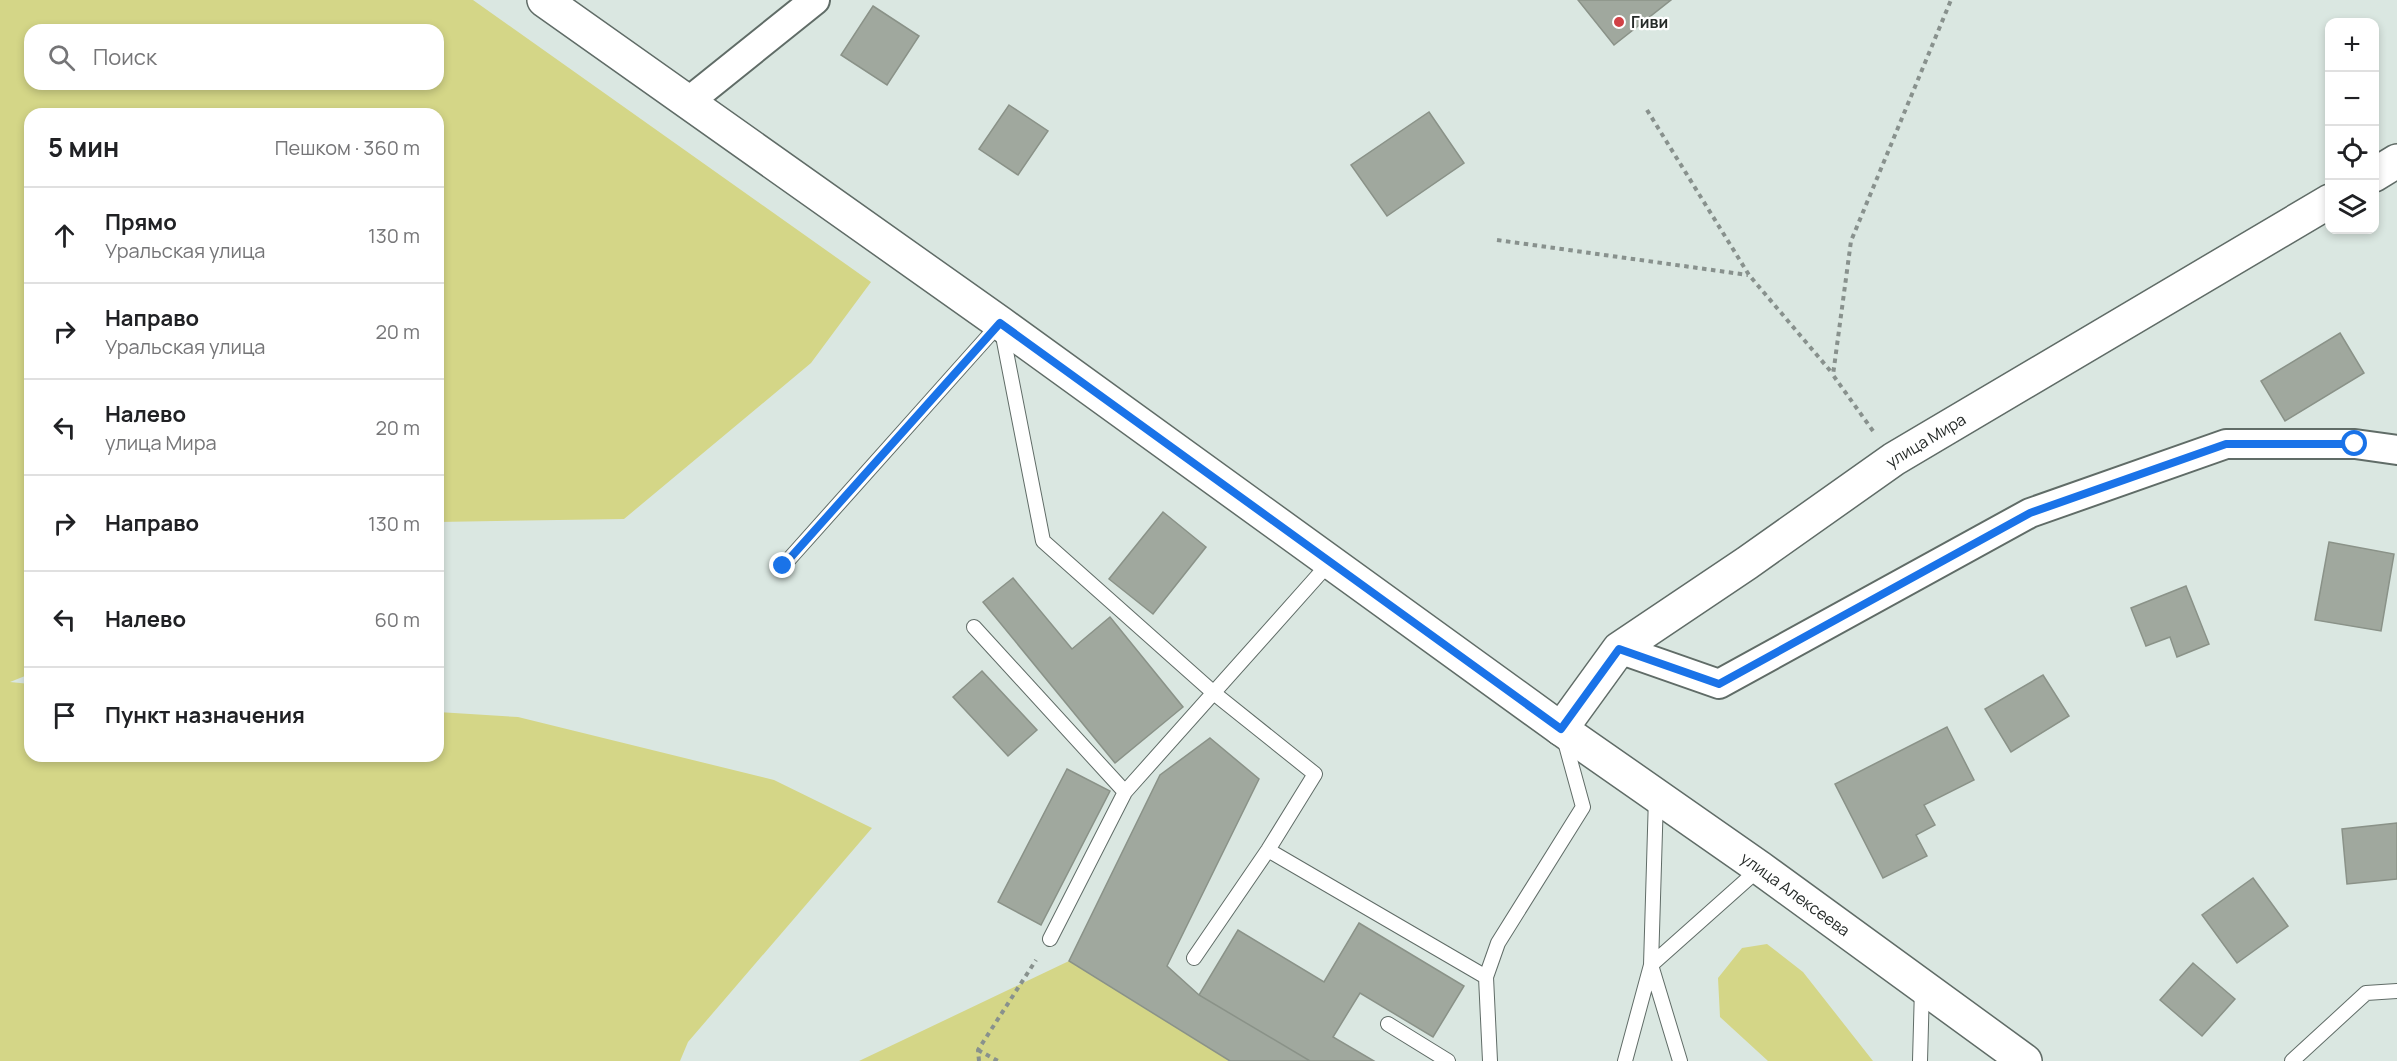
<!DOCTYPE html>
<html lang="ru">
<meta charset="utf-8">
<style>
body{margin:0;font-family:Manrope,sans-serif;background:#f2f2f2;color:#202124}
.controls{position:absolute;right:18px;top:18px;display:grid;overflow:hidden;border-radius:12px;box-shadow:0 3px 9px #0003}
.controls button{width:54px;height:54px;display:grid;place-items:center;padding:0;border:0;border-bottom:2px solid #e0e0e0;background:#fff;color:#202124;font:30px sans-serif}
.stop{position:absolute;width:18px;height:18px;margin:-14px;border:4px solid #1a73e8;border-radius:50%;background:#fff}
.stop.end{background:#1a73e8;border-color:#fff;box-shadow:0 2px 6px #0008}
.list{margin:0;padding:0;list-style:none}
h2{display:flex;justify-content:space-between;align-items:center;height:78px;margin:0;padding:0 24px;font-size:26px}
h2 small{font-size:20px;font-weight:400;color:#757577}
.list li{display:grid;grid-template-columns:39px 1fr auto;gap:18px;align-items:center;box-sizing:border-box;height:96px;padding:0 24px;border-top:2px solid #e0e0e0}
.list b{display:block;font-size:22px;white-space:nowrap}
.list p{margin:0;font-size:20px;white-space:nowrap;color:#757577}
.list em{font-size:20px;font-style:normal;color:#757577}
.icon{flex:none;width:33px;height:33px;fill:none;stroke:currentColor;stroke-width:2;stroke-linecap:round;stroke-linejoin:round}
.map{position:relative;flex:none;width:2397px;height:1061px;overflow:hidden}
.search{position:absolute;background:#fff;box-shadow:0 3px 9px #0003;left:24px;top:24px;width:420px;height:66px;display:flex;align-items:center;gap:15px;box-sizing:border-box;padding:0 21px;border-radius:18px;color:#757577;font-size:22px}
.panel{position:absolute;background:#fff;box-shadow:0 3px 9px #0003;left:24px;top:108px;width:420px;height:654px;border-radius:18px}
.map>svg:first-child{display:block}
</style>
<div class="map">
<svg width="2397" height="1061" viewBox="0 0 2397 1061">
<rect width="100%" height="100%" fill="#dae7e1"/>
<path fill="#d4d687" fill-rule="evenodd" d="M0 0H473L871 282 811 363 624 519 438 522V114H30V674L10 682 30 684V756H438V712L518 717 774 780 872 828 688 1042 680 1061H0ZM30 30H438V84H30Z
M1767 944 1803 972 1873 1061H1768L1720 1017 1718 978 1742 948Z
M1069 961 1230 1061H859Z"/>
<path fill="#a0a89e" stroke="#8a9288" stroke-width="1.5" d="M1578 0H1671L1614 45Z
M873 6 919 36 887 85 841 55Z
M1009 105 1048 131 1018 175 979 149Z
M1429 112 1464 163 1387 216 1351 165Z
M2340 333 2364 373 2285 421 2261 381Z
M1163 512 1206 547 1153 614 1109 579Z
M2329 542 2394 554 2381 631 2315 620Z
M1013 578 1072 649 1110 617 1183 707 1115 763 983 602Z
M2186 586 2209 644 2177 657 2170 637 2146 646 2131 608Z
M982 671 1037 730 1008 756 953 697Z
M2043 675 2069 716 2011 752 1985 709Z
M1947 727 1974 780 1924 805 1935 825 1916 835 1927 856 1883 878 1835 784Z
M1210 738 1259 779 1167 966 1199 995 1310 1061H1230L1069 961 1160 775Z
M1067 769 1110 791 1041 925 998 902Z
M2397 823V879L2347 884 2342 829Z
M2253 878 2288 926 2237 963 2202 915Z
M1359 923 1464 986 1433 1037 1360 993 1333 1037 1374 1061H1310L1199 995 1238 930 1324 982Z
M2193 963 2235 999 2202 1036 2160 1000Z"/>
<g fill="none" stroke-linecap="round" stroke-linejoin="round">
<g stroke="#606c67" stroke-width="16">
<path id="lane" d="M1002 331 1043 541 1215 694 1315 774 1268 850 1194 958
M783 566 1000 323
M974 627 1125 792
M1268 850 1486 977
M1050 939 1125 792 1331 561
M1388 1024 1448 1061
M1490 1061 1486 977 1498 943 1583 807 1564 738
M1625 1061 1651 965 1656 797
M1680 1061 1651 965 1760 868
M1920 1061 1922 988
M2292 1061 2366 993 2397 991"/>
</g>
<g stroke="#606c67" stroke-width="32">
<path id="street" d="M688 102 815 0
M1619 649 1719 684 2030 513 2226 444H2355L2397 450"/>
</g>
<g stroke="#606c67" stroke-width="36">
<g id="secondary">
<path id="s1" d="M544 0 1000 323 1561 729 1760 868 2025 1061"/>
<path d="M2374 175 2397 161"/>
<path id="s2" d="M1561 729 1619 649 1747 563 1894 459 2330 201"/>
</g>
</g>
<path stroke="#88918d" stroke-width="4" stroke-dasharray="4.5 4.5" stroke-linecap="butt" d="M1647 110 1749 275 1833 374
M1497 240 1748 275
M1873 431 1833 375 1851 241 1951 0
M978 1050 998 1061
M979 1061 978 1050 1036 960"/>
<use href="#lane" stroke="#fff" stroke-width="14"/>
<use href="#street" stroke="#fff" stroke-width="28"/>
<use href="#secondary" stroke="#fff" stroke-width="33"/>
</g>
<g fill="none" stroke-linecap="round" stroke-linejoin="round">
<path stroke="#1a73e8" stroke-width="8" d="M783 566 1000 323 1561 729 1619 649 1719 684 2030 513 2226 444H2355"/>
</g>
<circle fill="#d14146" stroke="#fff" stroke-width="2" cx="1619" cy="22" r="6"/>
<g text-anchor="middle" stroke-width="4.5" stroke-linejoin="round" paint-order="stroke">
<g font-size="16" font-weight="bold" fill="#262b29" stroke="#fff" text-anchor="start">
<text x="1631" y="28">Гиви</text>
</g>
<g font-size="16" fill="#262b29" stroke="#fff">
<text dy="6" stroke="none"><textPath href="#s2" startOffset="470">улица Мира</textPath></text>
<text dy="6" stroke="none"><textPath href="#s1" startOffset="1538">улица Алексеева</textPath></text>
</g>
</g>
</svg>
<div class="controls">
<button>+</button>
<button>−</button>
<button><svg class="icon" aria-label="locate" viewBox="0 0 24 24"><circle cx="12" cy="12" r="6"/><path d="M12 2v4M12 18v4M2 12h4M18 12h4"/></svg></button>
<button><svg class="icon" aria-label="layers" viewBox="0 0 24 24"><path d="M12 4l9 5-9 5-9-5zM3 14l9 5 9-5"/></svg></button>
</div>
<div class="stop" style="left:2355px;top:444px"></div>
<div class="stop end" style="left:783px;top:566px"></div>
<div class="search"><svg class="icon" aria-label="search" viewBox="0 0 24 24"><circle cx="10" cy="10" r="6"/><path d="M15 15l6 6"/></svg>Поиск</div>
<section class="panel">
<h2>5 мин<small>Пешком · 360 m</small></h2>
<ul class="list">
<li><svg class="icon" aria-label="ahead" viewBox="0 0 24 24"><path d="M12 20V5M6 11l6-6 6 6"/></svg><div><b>Прямо</b><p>Уральская улица</p></div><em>130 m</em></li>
<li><svg class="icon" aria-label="right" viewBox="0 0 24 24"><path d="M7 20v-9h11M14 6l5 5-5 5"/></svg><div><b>Направо</b><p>Уральская улица</p></div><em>20 m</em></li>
<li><svg class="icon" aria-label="left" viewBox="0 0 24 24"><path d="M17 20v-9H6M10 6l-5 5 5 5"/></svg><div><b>Налево</b><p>улица Мира</p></div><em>20 m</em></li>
<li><svg class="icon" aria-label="right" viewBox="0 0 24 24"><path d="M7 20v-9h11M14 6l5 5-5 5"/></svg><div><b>Направо</b></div><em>130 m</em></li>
<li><svg class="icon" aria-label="left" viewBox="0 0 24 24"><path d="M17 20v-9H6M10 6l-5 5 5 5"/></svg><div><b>Налево</b></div><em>60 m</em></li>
<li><svg class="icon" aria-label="arrive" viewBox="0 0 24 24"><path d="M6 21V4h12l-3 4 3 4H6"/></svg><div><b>Пункт назначения</b></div></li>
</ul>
</section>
</div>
